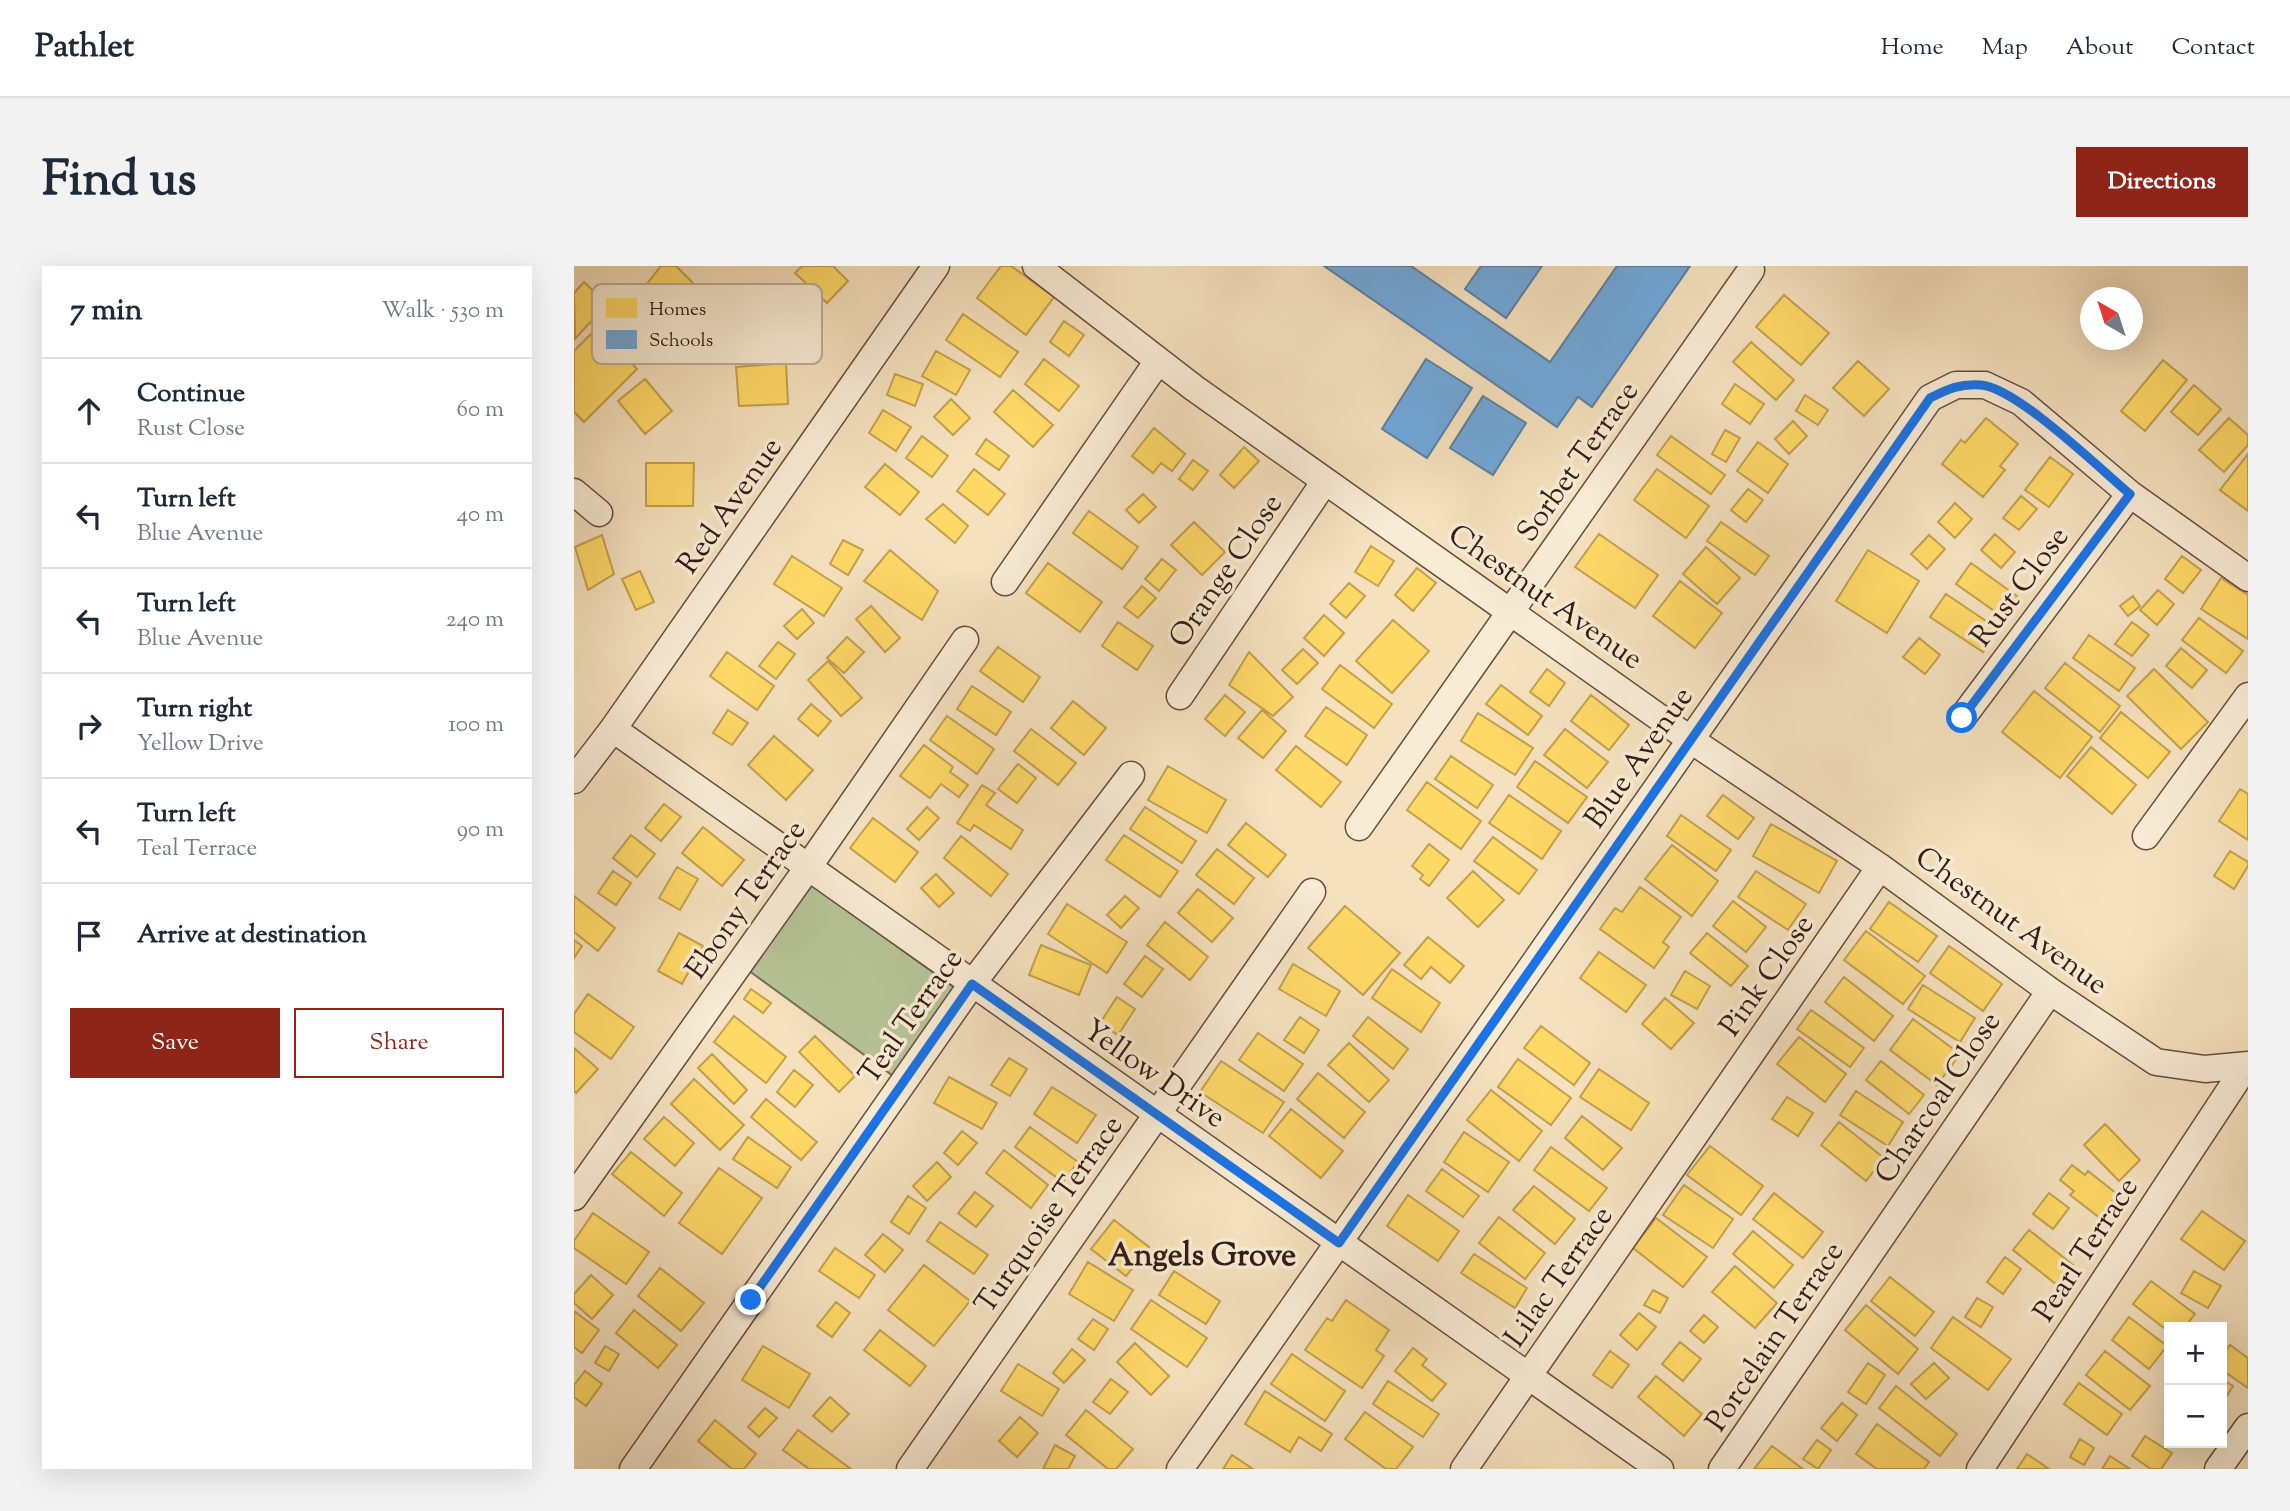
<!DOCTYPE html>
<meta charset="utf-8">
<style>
body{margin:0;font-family:"Sorts Mill Goudy",serif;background:#f2f2f3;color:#1f2937}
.controls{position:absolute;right:21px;bottom:21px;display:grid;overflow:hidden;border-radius:0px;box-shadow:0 7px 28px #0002}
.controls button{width:63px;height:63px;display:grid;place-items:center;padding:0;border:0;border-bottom:2px solid #e0e1e3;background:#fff;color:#1f2937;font:35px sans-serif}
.compass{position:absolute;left:1506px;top:21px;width:63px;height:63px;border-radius:50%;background:#fff;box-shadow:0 7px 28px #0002;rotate:321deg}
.stop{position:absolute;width:21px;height:21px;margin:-16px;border:5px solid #1a73e8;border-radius:50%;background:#fff}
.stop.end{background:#1a73e8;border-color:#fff;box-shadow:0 2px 7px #0008}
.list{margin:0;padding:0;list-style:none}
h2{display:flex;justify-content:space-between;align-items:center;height:91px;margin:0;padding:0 28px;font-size:30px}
h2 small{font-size:23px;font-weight:400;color:#747a83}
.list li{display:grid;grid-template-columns:46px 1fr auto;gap:21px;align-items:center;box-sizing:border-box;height:105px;padding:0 28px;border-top:2px solid #e0e1e3}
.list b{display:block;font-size:26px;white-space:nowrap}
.list p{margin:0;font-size:23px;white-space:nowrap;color:#747a83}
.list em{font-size:23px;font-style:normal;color:#747a83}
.actions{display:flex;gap:14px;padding:21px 28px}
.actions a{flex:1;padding:16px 0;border:2px solid #8f2418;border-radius:0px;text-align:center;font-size:24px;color:#8f2418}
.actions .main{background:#8f2418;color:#fff}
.icon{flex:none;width:38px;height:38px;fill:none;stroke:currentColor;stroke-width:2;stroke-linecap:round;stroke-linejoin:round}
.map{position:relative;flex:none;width:1674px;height:1203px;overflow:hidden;border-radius:0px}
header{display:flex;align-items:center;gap:42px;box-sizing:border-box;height:98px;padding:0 35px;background:#fff;border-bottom:2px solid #e0e1e3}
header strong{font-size:33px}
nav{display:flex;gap:38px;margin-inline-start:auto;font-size:24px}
.intro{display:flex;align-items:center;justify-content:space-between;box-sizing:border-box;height:168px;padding:0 42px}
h1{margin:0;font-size:49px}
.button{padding:18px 32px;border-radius:0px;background:#8f2418;color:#fff;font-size:24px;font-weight:700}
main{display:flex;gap:42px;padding:0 42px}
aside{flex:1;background:#fff;border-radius:0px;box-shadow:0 7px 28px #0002}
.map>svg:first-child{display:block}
</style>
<header>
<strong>Pathlet</strong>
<nav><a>Home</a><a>Map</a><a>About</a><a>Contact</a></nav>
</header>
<div class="intro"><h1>Find us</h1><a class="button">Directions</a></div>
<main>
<aside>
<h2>7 min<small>Walk · 530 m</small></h2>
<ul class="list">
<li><svg class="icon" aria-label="ahead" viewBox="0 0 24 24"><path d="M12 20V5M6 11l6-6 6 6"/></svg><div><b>Continue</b><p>Rust Close</p></div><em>60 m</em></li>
<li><svg class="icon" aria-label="left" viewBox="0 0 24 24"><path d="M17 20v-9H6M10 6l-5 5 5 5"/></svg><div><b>Turn left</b><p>Blue Avenue</p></div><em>40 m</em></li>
<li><svg class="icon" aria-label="left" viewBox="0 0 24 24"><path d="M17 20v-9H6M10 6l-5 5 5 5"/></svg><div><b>Turn left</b><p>Blue Avenue</p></div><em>240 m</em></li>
<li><svg class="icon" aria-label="right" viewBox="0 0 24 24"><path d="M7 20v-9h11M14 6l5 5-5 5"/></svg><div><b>Turn right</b><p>Yellow Drive</p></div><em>100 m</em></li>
<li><svg class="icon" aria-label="left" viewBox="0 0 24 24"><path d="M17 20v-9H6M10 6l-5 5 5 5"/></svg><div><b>Turn left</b><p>Teal Terrace</p></div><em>90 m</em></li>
<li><svg class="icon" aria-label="arrive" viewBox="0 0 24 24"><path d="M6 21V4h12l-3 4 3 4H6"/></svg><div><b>Arrive at destination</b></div></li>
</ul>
<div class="actions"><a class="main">Save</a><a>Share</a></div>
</aside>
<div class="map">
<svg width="1674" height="1203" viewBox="0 0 1674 1203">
<rect width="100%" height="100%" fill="#f5e1be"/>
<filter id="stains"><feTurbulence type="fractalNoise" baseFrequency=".00286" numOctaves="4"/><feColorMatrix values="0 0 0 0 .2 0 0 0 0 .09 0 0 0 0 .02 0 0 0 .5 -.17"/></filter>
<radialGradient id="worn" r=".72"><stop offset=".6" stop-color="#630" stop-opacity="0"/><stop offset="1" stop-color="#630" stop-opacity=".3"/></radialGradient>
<path fill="#b6c496" stroke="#767054" stroke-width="2" d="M236 618 385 725 322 812 174 704Z"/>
<path fill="#ffd966" stroke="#c3a04d" stroke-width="2" d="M87 0H102L123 21 91 49 65 28Z
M228 0H259L274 15 253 37 221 7Z
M427 0H437L480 31 452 69 403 32Z
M10 16 33 38 1 73 0 27Z
M1210 29 1255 67 1227 99 1182 61Z
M389 48 444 86 426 111 372 74Z
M490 55 510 69 495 90 476 76Z
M23 62 63 103 10 156 0 146V85Z
M1177 76 1220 114 1202 134 1159 96Z
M362 85 396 104 382 129 348 110Z
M470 93 505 120 485 145 451 118Z
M1589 94 1613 114 1571 165 1547 145Z
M1284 95 1315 123 1290 150 1259 122Z
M212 97 214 138 165 140 162 101Z
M321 108 349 118 341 140 313 129Z
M71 113 98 145 71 168 44 135Z
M1161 118 1190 138 1176 158 1148 138Z
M1620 119 1647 143 1624 169 1597 146Z
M439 124 479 159 459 181 420 146Z
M1231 129 1254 144 1244 159 1222 145Z
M377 133 396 152 379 169 360 151Z
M309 144 337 161 322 185 295 167Z
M1412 152 1444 178 1426 200 1431 204 1409 231 1368 198 1387 174 1391 177Z
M1655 152 1674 169V179L1650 206 1625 184Z
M1219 155 1233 170 1215 188 1201 173Z
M580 162 611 188 598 205 587 197 579 207 558 190Z
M1151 164 1166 172 1152 196 1138 188Z
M348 170 374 190 358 211 332 192Z
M1097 170 1151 209 1137 228 1083 189Z
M412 173 435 190 425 204 402 188Z
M1184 176 1214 198 1194 227 1163 205Z
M670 181 685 195 660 222 646 209Z
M1674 188V245L1646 224Z
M1476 191 1499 208 1475 241 1451 224Z
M619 194 634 205 619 224 605 213Z
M72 197H120L119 240H72Z
M311 198 345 226 326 249 291 221Z
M400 203 431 228 414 249 383 225Z
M1083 203 1135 240 1112 272 1060 234Z
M1174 223 1189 234 1172 256 1157 244Z
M569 228 582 241 565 257 552 244Z
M1447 230 1463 243 1445 264 1429 252Z
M1381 237 1398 253 1381 272 1364 256Z
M369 238 394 260 381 277 352 253Z
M515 245 564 281 548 303 499 267Z
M620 256 651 286 628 309 597 279Z
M1147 256 1195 290 1181 309 1133 275Z
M1025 268 1084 309 1061 342 1001 301Z
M1421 268 1441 286 1427 302 1407 284Z
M28 269 40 308 14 324 1 281Z
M1355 269 1371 283 1353 303 1337 288Z
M269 274 289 284 274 309 256 298Z
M797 280 820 295 804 320 781 306Z
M1132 281 1166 312 1143 338 1109 308Z
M316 284 364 325 348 354 290 315Z
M1294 284 1345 315 1313 367 1262 335Z
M218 290 268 322 250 350 200 318Z
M1608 290 1627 304 1609 327 1591 313Z
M588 293 602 304 585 325 571 313Z
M474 297 528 336 506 366 452 327Z
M1397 297 1444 331 1429 351 1382 318Z
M843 302 862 317 839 345 821 329Z
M66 305 80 336 62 344 48 313Z
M1647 312 1674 329V373L1627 343Z
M1106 315 1148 347 1121 382 1079 350Z
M775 317 791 330 772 352 756 338Z
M568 320 582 332 564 352 550 341Z
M1584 324 1600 338 1583 359 1566 344Z
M1372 328 1424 363 1409 386 1356 351Z
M1559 330 1566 340 1554 350 1546 340Z
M297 340 326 372 311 386 282 353Z
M228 343 240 357 223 373 210 360Z
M750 349 770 367 750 390 730 372Z
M1625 352 1669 385 1652 407 1608 374Z
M819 354 855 385 818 427 782 395Z
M544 356 579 380 563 404 528 380Z
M1558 356 1575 369 1558 390 1541 378Z
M1515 369 1561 402 1545 425 1499 392Z
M273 371 290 386 270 407 253 392Z
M1345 372 1366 389 1351 408 1329 391Z
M204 376 221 388 202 413 185 400Z
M424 381 466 411 449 436 406 405Z
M1607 382 1633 404 1618 422 1592 400Z
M729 383 744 397 723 418 708 404Z
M153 386 200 420 183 444 136 410Z
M675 386 719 431 699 450 655 419Z
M254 395 288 432 267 450 234 414Z
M1491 397 1546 440 1526 466 1471 422Z
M766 399 818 438 800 462 748 423Z
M973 403 991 417 975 440 956 426Z
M1580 403 1634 456 1607 483 1553 430Z
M927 419 968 450 954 469 912 438Z
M398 420 437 446 422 469 383 443Z
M1460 425 1518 471 1486 512 1428 466Z
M651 429 671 446 651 470 631 453Z
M1017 429 1055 459 1035 484 997 455Z
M499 435 532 462 510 489 477 462Z
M237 438 257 455 244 470 224 453Z
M752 441 793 469 773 499 731 470Z
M154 444 174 457 158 479 139 467Z
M688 444 712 465 689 492 664 472Z
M1547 446 1596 486 1574 512 1526 472Z
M904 447 959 482 941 509 887 475Z
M373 450 420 483 403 508 356 474Z
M457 463 502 497 484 519 440 485Z
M991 463 1034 496 1013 522 970 489Z
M200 470 239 504 212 534 174 499Z
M350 479 379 501 376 506 394 519 385 531 367 518 356 532 326 510Z
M722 480 767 516 747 541 702 504Z
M1517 481 1562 519 1538 548 1493 510Z
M877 490 919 519 903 542 861 513Z
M961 495 1013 531 994 557 943 521Z
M444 498 462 512 443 537 424 523Z
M594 500 652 534 633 567 574 534Z
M853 516 907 555 887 583 833 544Z
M408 519 421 527 412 539 449 564 437 583 400 559 396 565 383 557Z
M1666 523 1674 528V574L1645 555Z
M935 529 987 565 968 593 915 557Z
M1149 529 1180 552 1164 573 1133 550Z
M90 538 107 551 87 575 71 562Z
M353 541 365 552 345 574 333 563Z
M571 541 622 575 608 597 556 563Z
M1107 549 1157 584 1142 605 1093 570Z
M299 552 344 586 321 616 276 582Z
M672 557 712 589 694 611 654 579Z
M1197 558 1263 595 1245 627 1179 590Z
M129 561 170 594 148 620 108 587Z
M57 569 81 588 63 611 39 592Z
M550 569 604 605 586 631 532 594Z
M387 570 434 608 417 630 370 592Z
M919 571 963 604 945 628 900 595Z
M855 578 875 594 855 620 846 613 849 609 838 600Z
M1098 579 1144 615 1118 650 1071 613Z
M643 583 680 612 660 638 622 609Z
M1656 585 1674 596V600L1660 623 1640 610Z
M103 601 124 613 106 644 85 632Z
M39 605 57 617 42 639 24 627Z
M899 605 930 634 904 661 873 632Z
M1182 605 1232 638 1214 664 1164 631Z
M362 608 380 627 365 641 347 622Z
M1066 621 1107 651 1089 676 1095 681 1080 702 1026 663 1041 642 1048 646Z
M624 623 659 652 638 676 604 647Z
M0 630 41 662 24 685 0 666Z
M551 630 565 642 547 662 533 649Z
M1159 635 1192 661 1172 686 1139 660Z
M1315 636 1363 670 1344 696 1296 663Z
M493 638 553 676 533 707 474 668Z
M771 640 826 687 789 729 734 682Z
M591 656 634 691 616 714 573 679Z
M1292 665 1351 710 1329 738 1270 694Z
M105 667 129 680 108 718 84 705Z
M1133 667 1174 700 1157 720 1116 687Z
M854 671 890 700 876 717 857 701 847 713 830 699Z
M0 674 8 680 0 692Z
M467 679 517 699 505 729 455 709Z
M1375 680 1428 718 1409 745 1356 707Z
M1025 686 1072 719 1052 746 1006 712Z
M571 690 589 703 568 731 550 718Z
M719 698 766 725 752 750 705 723Z
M818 703 866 737 847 766 798 732Z
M1111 705 1136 720 1123 743 1097 729Z
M1270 711 1319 750 1300 775 1251 736Z
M1349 719 1401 752 1386 776 1334 743Z
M177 723 197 737 189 747 170 733Z
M14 728 60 761 37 793 0 766V748Z
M543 731 561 743 544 769 526 757Z
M1091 732 1120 757 1097 783 1068 758Z
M1237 744 1290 782 1276 801 1223 763Z
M160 750 212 791 192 817 140 776Z
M726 751 745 764 730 787 710 774Z
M794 751 834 783 819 803 779 770Z
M1339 753 1386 788 1363 819 1316 784Z
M967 760 1016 797 1000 819 950 782Z
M684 767 729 798 710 825 665 794Z
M241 770 281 810 265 826 225 786Z
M1225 771 1272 808 1251 836 1203 798Z
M775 777 815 814 795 836 754 799Z
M0 782 24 803 2 827 0 825Z
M138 788 173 824 160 838 124 802Z
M435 792 453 803 436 830 417 819Z
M944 793 997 832 977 859 924 821Z
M647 795 710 836 689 867 626 826Z
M1307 795 1350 829 1335 848 1292 814Z
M1025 803 1075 837 1057 864 1006 831Z
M220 804 239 819 221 841 203 826Z
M744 807 791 846 770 872 723 833Z
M375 811 423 837 408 863 360 837Z
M120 813 170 859 146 884 97 838Z
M478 821 522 849 503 877 460 848Z
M917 824 968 865 945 895 893 854Z
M1282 825 1329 856 1314 880 1266 849Z
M1213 831 1239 847 1224 870 1198 853Z
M192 833 243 876 227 894 177 851Z
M717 843 769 885 747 912 695 870Z
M1008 850 1048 882 1029 904 991 872Z
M90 851 120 877 101 900 70 873Z
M1265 856 1310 892 1292 915 1247 879Z
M1531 858 1566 894 1545 915 1510 879Z
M456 861 504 896 489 916 441 881Z
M388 865 403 877 384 899 370 887Z
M890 866 935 896 914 926 870 896Z
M174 871 217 901 203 922 159 893Z
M1136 880 1189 920 1167 949 1113 909Z
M977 881 1033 922 1015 945 960 904Z
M430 884 474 919 457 942 412 907Z
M57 886 108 927 90 950 38 908Z
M363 896 377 911 353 935 339 920Z
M1498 899 1511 909 1514 905 1543 928 1526 952 1496 929 1500 925 1486 914Z
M145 902 188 932 148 988 105 957Z
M868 903 905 930 889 951 852 925Z
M1110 919 1159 953 1139 982 1089 949Z
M960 920 1001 953 981 978 939 944Z
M401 926 419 940 402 961 384 947Z
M1200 927 1249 966 1229 992 1179 953Z
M1475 927 1495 942 1479 963 1459 948Z
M834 929 885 965 864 995 813 960Z
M334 930 352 942 335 968 317 956Z
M1628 945 1671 975 1650 1004 1607 973Z
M19 947 75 986 52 1018 0 982V975Z
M925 951 971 987 951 1013 905 977Z
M1082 952 1133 991 1109 1021 1059 982Z
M540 954 575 981 552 1010 517 983Z
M366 956 414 989 400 1008 353 975Z
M1455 964 1499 999 1483 1019 1439 984Z
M1179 965 1219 999 1200 1022 1159 988Z
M309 968 329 984 311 1006 291 989Z
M261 982 301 1009 285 1032 245 1005Z
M900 988 953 1022 941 1042 887 1007Z
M1431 991 1447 1003 1429 1028 1413 1016Z
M514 996 559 1024 540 1055 495 1028Z
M350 999 396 1035 360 1080 314 1044Z
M1161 1000 1203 1037 1181 1062 1138 1026Z
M86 1002 130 1037 107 1065 64 1030Z
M600 1005 646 1035 632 1058 585 1029Z
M1620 1005 1647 1020 1634 1042 1607 1027Z
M17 1009 39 1029 18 1053 0 1037V1028Z
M1316 1011 1360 1046 1341 1070 1297 1035Z
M1577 1015 1621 1048 1611 1061H1595V1066L1559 1038Z
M1079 1024 1094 1032 1086 1047 1070 1039Z
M1403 1032 1419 1041 1407 1061 1391 1051Z
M577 1034 633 1072 613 1101 557 1063Z
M772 1034 815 1064 802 1084 810 1090 788 1122 731 1084 753 1052 758 1055Z
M262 1036 276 1047 258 1071 243 1060Z
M1292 1039 1344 1083 1324 1108 1271 1064Z
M60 1044 103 1079 84 1102 42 1067Z
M0 1045 25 1064 8 1087 0 1081Z
M1065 1047 1082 1061 1063 1084 1046 1069Z
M1130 1049 1144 1061 1130 1077 1116 1065Z
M1379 1051 1437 1093 1414 1124 1357 1082Z
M1555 1051 1593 1080 1575 1103 1538 1074Z
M519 1053 534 1063 520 1084 504 1073Z
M306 1064 352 1100 336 1120 290 1084Z
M1106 1076 1127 1093 1109 1115 1088 1098Z
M561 1077 595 1110 577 1129 543 1096Z
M1656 1079 1674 1092V1122L1648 1104V1090Z
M31 1080 45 1088 35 1105 21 1097Z
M189 1080 236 1108 215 1142 168 1114Z
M839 1082 853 1093 848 1099 872 1118 858 1135 821 1105Z
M498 1083 511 1094 490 1117 479 1107Z
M1036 1085 1055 1099 1038 1122 1019 1109Z
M1531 1085 1576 1120 1556 1144 1512 1109Z
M718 1088 771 1125 751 1155 697 1118Z
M1294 1097 1311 1109 1292 1138 1274 1126Z
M1360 1097 1375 1112 1352 1133 1337 1118Z
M444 1098 485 1123 468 1150 427 1125Z
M11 1105 28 1118 12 1140 0 1131V1119Z
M1082 1110 1128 1148 1110 1170 1064 1131Z
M537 1113 554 1126 536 1148 519 1136Z
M1648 1113 1659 1120 1648 1138Z
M814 1115 865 1148 849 1171 799 1138Z
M1505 1117 1548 1148 1533 1169 1490 1138Z
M1322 1120 1383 1168 1366 1190 1305 1142Z
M691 1125 758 1168 747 1185 725 1171 716 1186 671 1158Z
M256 1131 275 1148 258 1166 239 1150Z
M1268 1137 1283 1149 1263 1175 1247 1162Z
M191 1142 203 1152 185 1171 174 1161Z
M512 1144 559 1183 542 1203H534L492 1169Z
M791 1146 839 1181 822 1203H812L771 1173Z
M446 1151 464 1167 443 1191 425 1175Z
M141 1154 182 1188 170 1203H158L124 1175Z
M1303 1158 1355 1196 1350 1203H1303L1282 1188Z
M224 1164 277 1203H235L209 1184Z
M1571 1170 1598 1187 1587 1203H1577L1558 1190Z
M1506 1173 1520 1182 1510 1199 1496 1191Z
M1243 1174 1257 1184 1244 1203 1229 1193Z
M481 1179 501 1190 494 1203H469Z
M1198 1180 1229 1203H1180Z
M1453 1188 1475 1203H1443Z
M658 1189 679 1203H649Z
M1536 1190 1556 1203H1528Z"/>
<path fill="#6fa8dc" stroke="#5e7e9f" stroke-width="2" d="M750 0H837L976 96 1043 0H1116L1018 141 1004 131 983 161Z
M907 0H968L932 52 891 23Z
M852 93 898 122 853 192 808 163Z
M909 130 952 157 919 209 876 182Z"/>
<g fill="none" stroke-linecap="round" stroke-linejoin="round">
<g stroke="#664c3d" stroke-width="29">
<path id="minor" d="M462 0 620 122 1117 474 1306 601 1476 725 1582 796 1631 803 1674 799
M0 226 25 247
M431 316 584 95
M606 430 751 215
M1388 452 1556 228
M39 463 1086 1203
M0 514 39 463 362 0
M785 561 1177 4
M1572 570 1674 430
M0 931 235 600 391 374
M59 1203 398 718 557 509
M336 1203 738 626
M606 1203 1356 132 1382 119H1411L1447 136 1556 228 1674 312
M890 1203 1306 601
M1148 1203 1476 725
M1406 1203 1672 800
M1644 1203 1674 1161"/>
</g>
<use href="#minor" stroke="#f8ecd5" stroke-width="26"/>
</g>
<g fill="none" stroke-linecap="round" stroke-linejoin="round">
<path stroke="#1a73e8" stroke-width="9" d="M177 1034 398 718 765 977 1356 132C1374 123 1387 117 1407 119 1443 122 1525 202 1556 228L1388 452"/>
</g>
<g text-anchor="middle" stroke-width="7" stroke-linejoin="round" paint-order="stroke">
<g font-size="30" fill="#361b12" stroke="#f8ecd5">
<text transform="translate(1003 195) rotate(-55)" y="10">Sorbet Terrace</text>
<text transform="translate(155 239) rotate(-55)" y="10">Red Avenue</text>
<text transform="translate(651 304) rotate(-56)" y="10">Orange Close</text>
<text transform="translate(1445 320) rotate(-53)" y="10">Rust Close</text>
<text transform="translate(972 330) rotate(35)" y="10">Chestnut Avenue</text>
<text transform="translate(1064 491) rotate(-55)" y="10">Blue Avenue</text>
<text transform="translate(171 633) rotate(-55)" y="10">Ebony Terrace</text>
<text transform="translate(1438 654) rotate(36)" y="10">Chestnut Avenue</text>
<text transform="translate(1192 709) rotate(-55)" y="10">Pink Close</text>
<text transform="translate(336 750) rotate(-55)" y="10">Teal Terrace</text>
<text transform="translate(581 807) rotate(35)" y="10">Yellow Drive</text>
<text transform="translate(1363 831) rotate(-56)" y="10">Charcoal Close</text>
<text transform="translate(474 948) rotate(-55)" y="10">Turquoise Terrace</text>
<text transform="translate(1511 983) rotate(-57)" y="10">Pearl Terrace</text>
<text transform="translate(984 1010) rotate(-55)" y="10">Lilac Terrace</text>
<text transform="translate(1200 1070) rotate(-56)" y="10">Porcelain Terrace</text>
</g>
<g font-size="32" font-weight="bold" fill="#361b12" stroke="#f8ecd5">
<text x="628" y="999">Angels Grove</text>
</g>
</g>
<rect x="18" y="18" width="230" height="80" rx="10" fill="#f8ecd5" stroke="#bead9a" stroke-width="2"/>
<rect x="32" y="32" width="31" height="20" fill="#ffd966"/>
<rect x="32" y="64" width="31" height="19" fill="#6fa8dc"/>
<g font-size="19" fill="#361b12">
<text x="75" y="49">Homes</text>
<text x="75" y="80">Schools</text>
</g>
<rect width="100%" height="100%" filter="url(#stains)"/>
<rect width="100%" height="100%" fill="url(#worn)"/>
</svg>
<div class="controls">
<button>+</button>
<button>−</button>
</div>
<svg class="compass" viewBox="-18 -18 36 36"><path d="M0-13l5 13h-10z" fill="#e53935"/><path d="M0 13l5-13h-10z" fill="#747a83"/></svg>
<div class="stop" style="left:1388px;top:452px"></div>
<div class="stop end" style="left:177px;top:1034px"></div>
</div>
</main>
